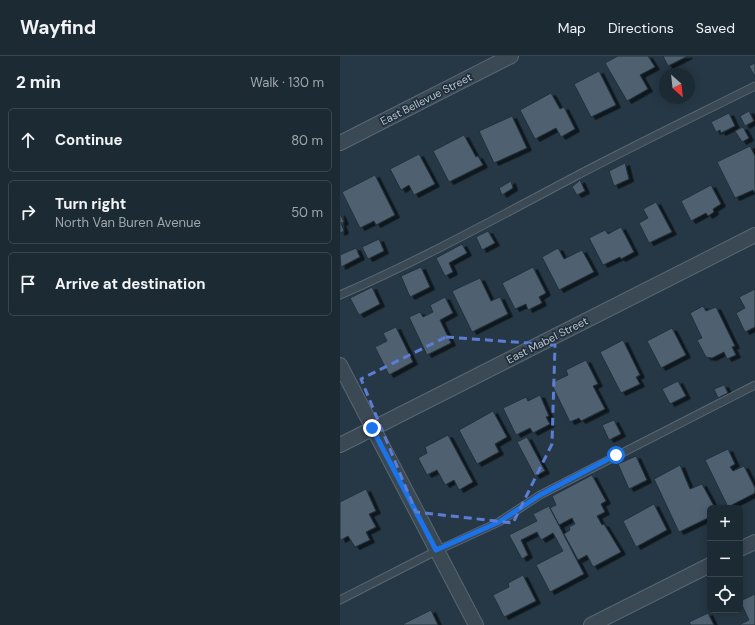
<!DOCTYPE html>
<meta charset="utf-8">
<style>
body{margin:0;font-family:"DM Sans",sans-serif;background:#25323c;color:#f1f3f6}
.controls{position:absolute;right:12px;bottom:12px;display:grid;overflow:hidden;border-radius:6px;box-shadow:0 2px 10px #0003}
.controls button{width:36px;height:36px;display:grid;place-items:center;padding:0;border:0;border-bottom:1px solid #3a464f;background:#1c2a34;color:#f1f3f6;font:20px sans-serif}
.compass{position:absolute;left:319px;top:12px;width:36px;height:36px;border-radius:50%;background:#1c2a34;box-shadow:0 2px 10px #0003;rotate:153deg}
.stop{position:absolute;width:12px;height:12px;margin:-9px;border:3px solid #1a73e8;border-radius:50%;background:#fff}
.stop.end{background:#1a73e8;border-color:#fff;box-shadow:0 1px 4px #0008}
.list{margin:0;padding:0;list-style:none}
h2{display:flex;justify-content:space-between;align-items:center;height:52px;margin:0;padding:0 16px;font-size:17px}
h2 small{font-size:13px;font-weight:400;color:#a0a7ac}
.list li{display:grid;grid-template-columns:26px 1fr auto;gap:12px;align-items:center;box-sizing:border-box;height:64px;margin:0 8px 8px;padding:0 8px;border:1px solid #3a464f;border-radius:6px}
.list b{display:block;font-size:15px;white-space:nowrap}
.list p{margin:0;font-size:13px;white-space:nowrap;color:#a0a7ac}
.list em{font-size:13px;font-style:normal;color:#a0a7ac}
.icon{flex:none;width:22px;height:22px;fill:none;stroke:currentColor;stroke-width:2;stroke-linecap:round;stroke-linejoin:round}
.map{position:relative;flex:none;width:415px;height:569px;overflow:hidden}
header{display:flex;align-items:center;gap:24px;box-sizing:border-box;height:56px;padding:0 20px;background:#1c2a34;border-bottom:1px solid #3a464f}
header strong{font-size:19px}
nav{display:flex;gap:22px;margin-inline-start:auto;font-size:14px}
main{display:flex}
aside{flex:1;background:#1c2a34}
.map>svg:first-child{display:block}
</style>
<header>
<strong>Wayfind</strong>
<nav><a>Map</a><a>Directions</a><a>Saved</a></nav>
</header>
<main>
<aside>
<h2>2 min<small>Walk · 130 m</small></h2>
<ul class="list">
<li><svg class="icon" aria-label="ahead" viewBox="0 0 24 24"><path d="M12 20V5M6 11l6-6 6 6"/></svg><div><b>Continue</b></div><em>80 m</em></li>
<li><svg class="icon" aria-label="right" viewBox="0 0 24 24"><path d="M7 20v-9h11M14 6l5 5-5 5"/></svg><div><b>Turn right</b><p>North Van Buren Avenue</p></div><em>50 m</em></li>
<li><svg class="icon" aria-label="arrive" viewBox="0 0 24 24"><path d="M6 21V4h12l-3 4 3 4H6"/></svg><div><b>Arrive at destination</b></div></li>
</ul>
</aside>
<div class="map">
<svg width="415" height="569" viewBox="0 0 415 569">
<defs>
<filter id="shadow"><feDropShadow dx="4.5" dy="2.5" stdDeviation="0" flood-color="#0009"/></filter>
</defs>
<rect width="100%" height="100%" fill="#263845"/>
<path fill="#4f6171" stroke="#21303c" filter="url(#shadow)" d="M278 0H308L315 11 300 19 308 33 287 45 265 7Z
M323 0H348L328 10Z
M415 7V21L409 10Z
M259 15 276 49 251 61 234 28Z
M211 37 220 53 224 51 235 73 221 81 216 72 195 83 180 54Z
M409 55 414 65 405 70 400 60Z
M389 57 395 70 381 77 380 74 376 76 371 66Z
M172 60 187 92 154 107 139 75Z
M403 71 409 82 402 86 395 75Z
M124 79 136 101 138 100 143 109 109 126 93 95Z
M410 90 415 100V137L413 134 395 142 377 106Z
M79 98 95 128 74 139 69 129 61 134 50 113Z
M285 107 289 123 274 130 269 115Z
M35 119 55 159 36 169 34 165 20 172 2 136Z
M240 124 245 135 237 139 232 131Z
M171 125 173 132 162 139 159 132Z
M371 129 381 148 373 153 374 156 368 160 366 157 351 165 341 145Z
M316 146 332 176 309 187 299 167 308 162 303 153Z
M0 157 4 166 1 167 4 175 0 177Z
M281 171 294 196 281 203 280 201 263 209 249 182 265 174 268 178Z
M148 175 155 187 142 194 136 181Z
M39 183 44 195 28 203 22 191Z
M122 188 127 197 109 207 113 216 105 220 96 202Z
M16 192 20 201 1 211 0 199Z
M218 192 224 203 242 194 254 216 219 234 202 201Z
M81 211 90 231 70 241 61 220Z
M193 211 206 237 199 241 202 247 188 254 186 248 175 253 162 227Z
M140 222 151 245 160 241 168 258 132 276 112 235Z
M32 231 40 248 19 259 10 242Z
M415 233V271L405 276 396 257 405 252 399 241Z
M105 241 113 257 100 264 111 287 87 299 69 261 80 256 83 261 93 256 90 249Z
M363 250 366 255 376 251 395 290 392 291 396 299 387 303 384 296 372 302 366 301 357 284 362 282 350 257Z
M56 271 73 306 49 319 35 291 47 285 43 277Z
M332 272 346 299 321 312 307 285Z
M283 284 300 319 296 321 300 328 281 337 260 296Z
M246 304 258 328 253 330 265 353 241 365 239 362 230 366 211 327 228 319 226 314Z
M338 325 346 340 330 348 322 333Z
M384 329 388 337 378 342 374 333Z
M200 339 209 360 206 361 210 368 193 377 190 372 176 379 163 352 186 341 188 345Z
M153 355 167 381 155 388 159 396 137 408 119 374Z
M274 364 281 378 269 384 262 369Z
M108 379 133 426 119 434 114 424 105 429 97 414 87 419 78 402 87 397 85 391Z
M187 381 205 415 195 420 177 386Z
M388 393 395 408 390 411 393 415 404 410 415 432V437L388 451 365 404Z
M296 400 307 424 289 433 278 408Z
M340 409 350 433 362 428 375 452H370V461L339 476 314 423Z
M252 419 266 445 261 448 265 456 257 460 262 469 264 468 281 496 253 511 247 499 238 504 224 478 230 474 229 471 235 468 232 462 219 469 210 452 216 449 212 440Z
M26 433 36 455 29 458 36 471 26 476 30 484 15 491 8 480 1 484 0 482V446Z
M314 448 327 474 296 491 283 465Z
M209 450 244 518 210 536 196 509 223 495 213 477 201 484 197 476 181 484 188 499 182 503 169 479 197 465 193 458Z
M183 519 196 545 164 561 153 539 169 531 168 527Z
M415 538V569H399L409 564 400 545Z
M91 554 98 569H64L63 568Z
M368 557 374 569H351L349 566Z"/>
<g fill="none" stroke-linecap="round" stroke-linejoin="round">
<g stroke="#596772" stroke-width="9">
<path id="service" d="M0 239C81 204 158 161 236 120 295 89 355 60 415 30
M0 544 96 495 159 466 200 439 415 329"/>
</g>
<g stroke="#596772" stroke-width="16">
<path id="minor" d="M0 87 171 0
M0 309 136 569
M0 389 415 179
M400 493 415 486
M251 569 370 509"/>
</g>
<use href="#service" stroke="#3b4955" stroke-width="7"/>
<use href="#minor" stroke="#3b4955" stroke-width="14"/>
</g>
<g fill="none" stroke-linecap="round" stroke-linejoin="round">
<path stroke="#1a73e8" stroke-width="5" d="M32 372 96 494 159 466 200 439 276 399"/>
</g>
<path fill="none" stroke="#5b7dd4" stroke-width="3" stroke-dasharray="8 5" stroke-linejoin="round" d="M106 281 215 289 212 388 173 467 76 456 21 323Z"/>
<g text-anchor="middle" stroke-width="3.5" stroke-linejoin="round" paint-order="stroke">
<g font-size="11" fill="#b8c4ce" stroke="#1f2e3a">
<text transform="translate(86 43) rotate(-27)" y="4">East Bellevue Street</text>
<text transform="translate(207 284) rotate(-27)" y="4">East Mabel Street</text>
</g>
</g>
</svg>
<div class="controls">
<button>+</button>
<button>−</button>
<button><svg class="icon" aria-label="locate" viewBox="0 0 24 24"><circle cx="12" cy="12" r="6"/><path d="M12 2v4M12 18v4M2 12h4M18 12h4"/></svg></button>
</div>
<svg class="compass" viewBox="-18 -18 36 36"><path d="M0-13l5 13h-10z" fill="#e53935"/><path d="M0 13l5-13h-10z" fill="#a0a7ac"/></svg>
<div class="stop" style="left:276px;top:399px"></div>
<div class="stop end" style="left:32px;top:372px"></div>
</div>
</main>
